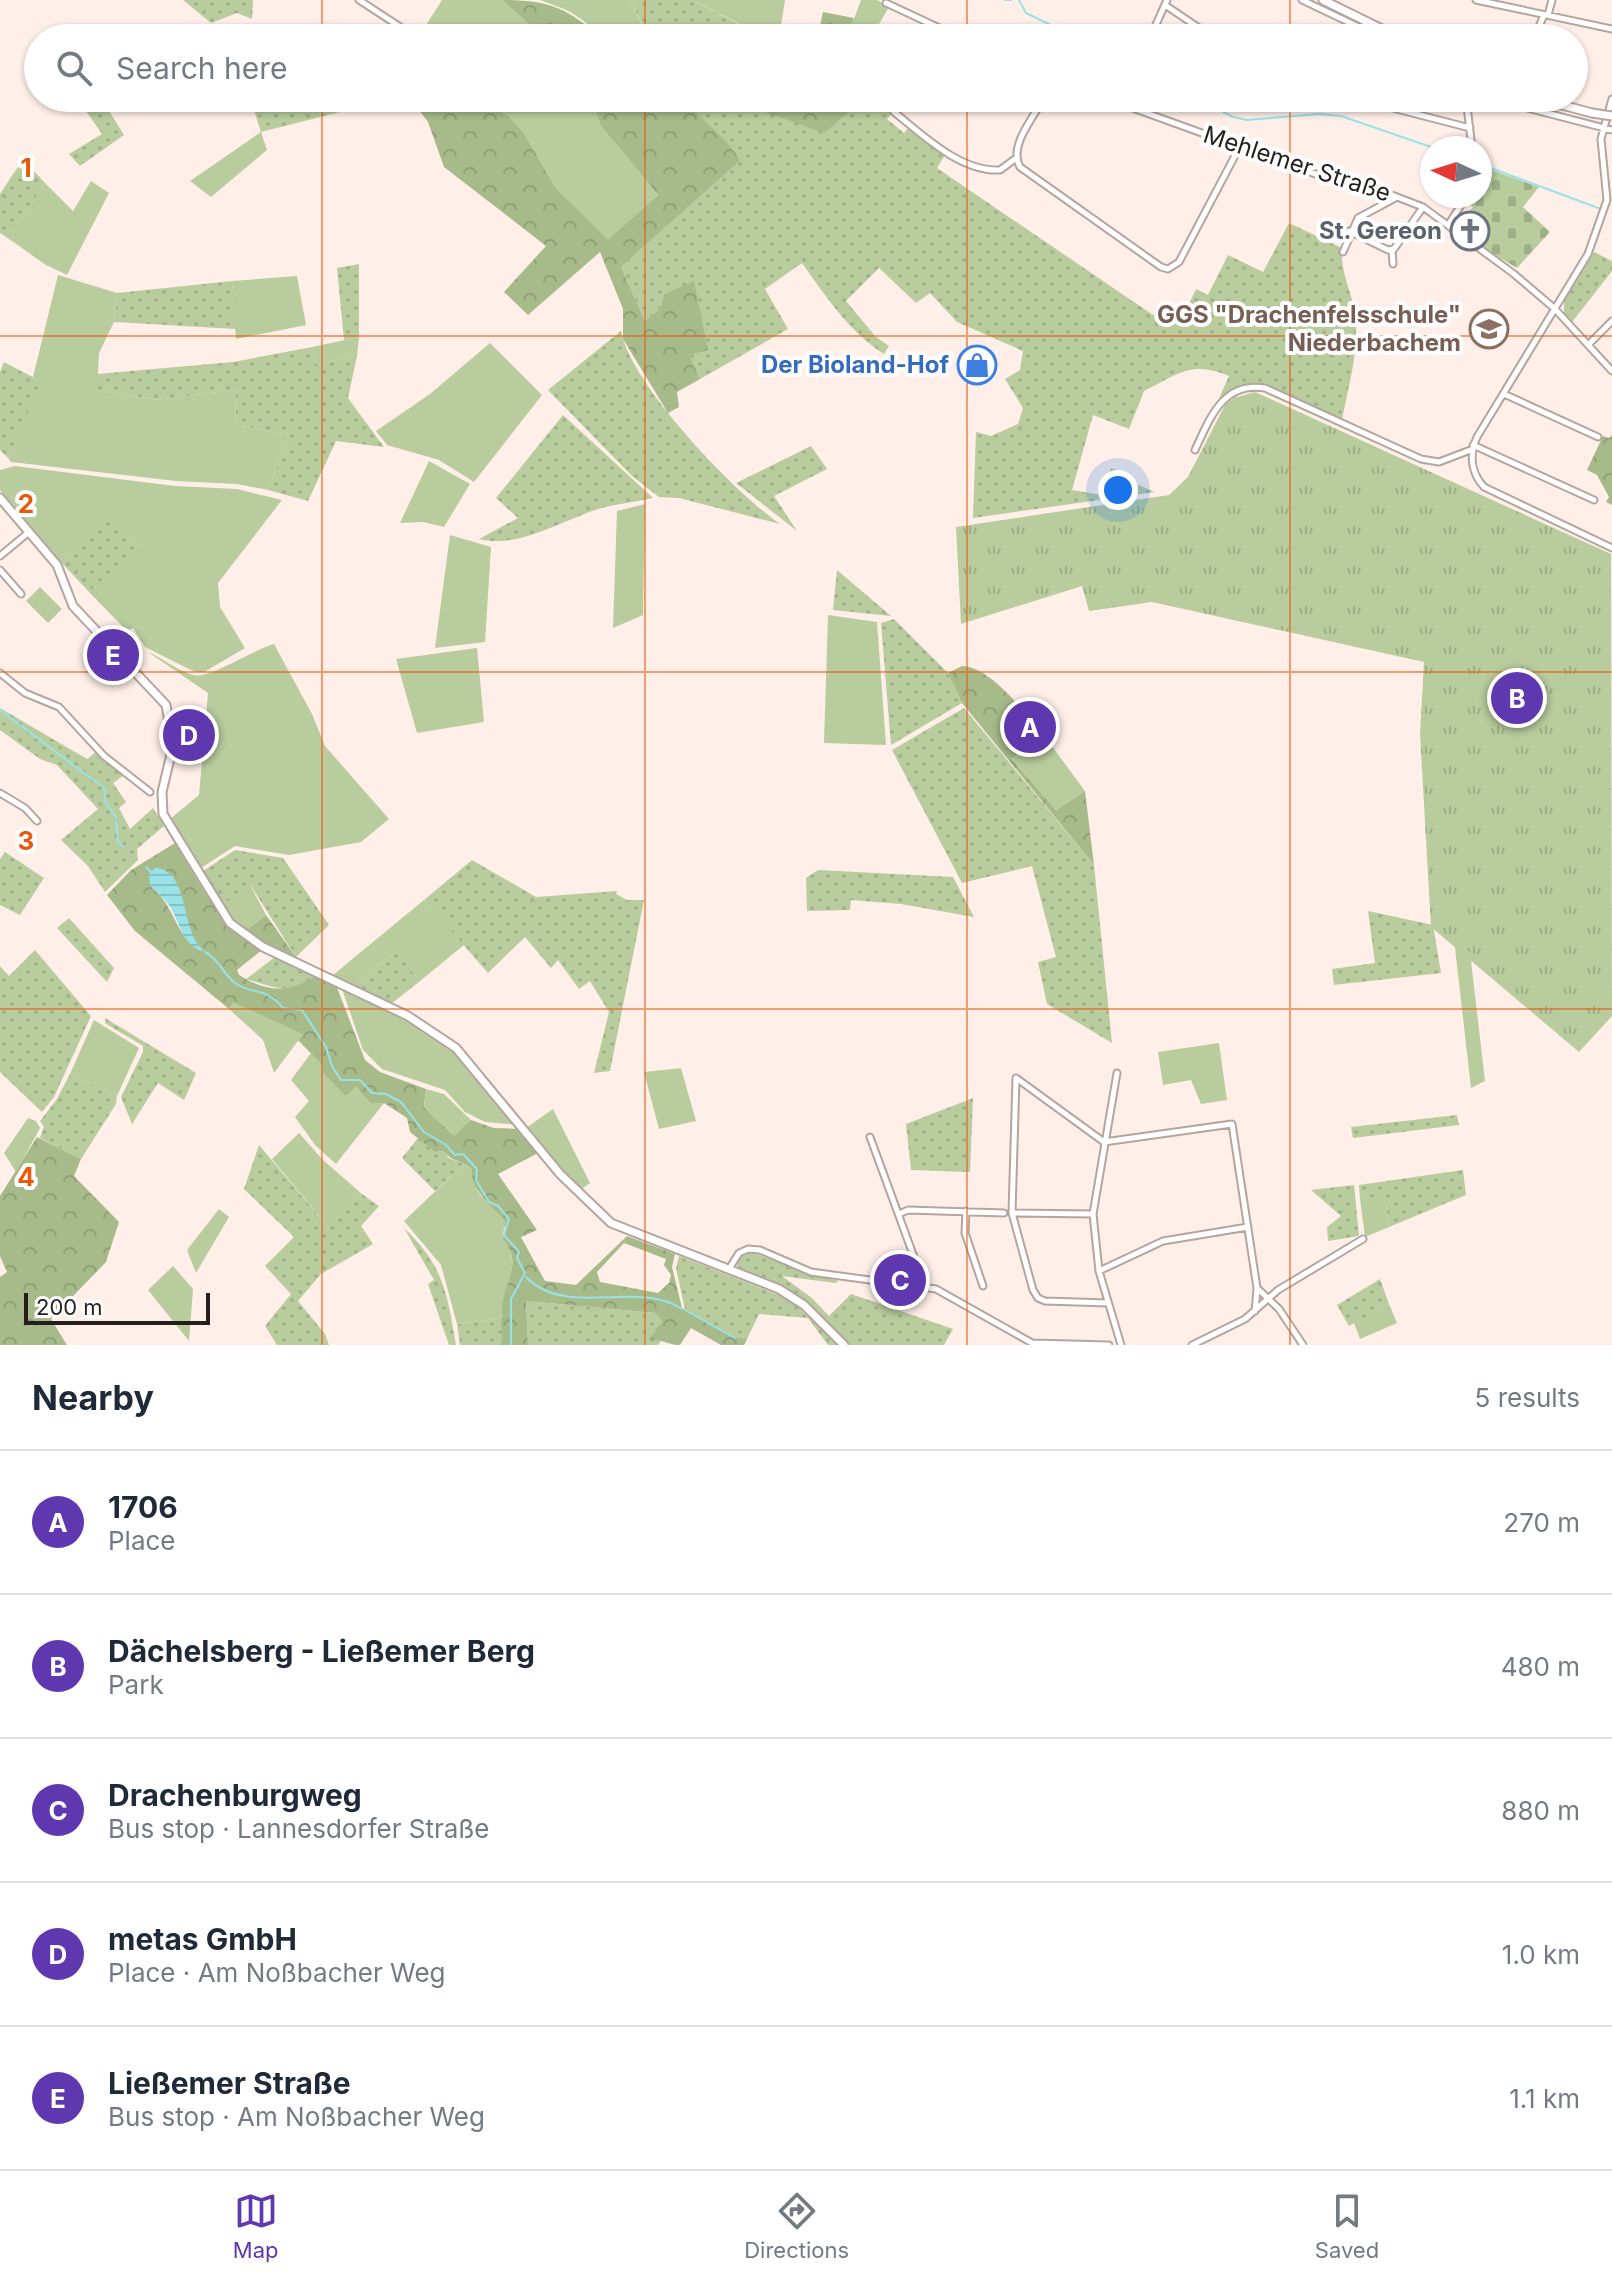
<!DOCTYPE html>
<meta charset="utf-8">
<style>
body{margin:0;font-family:Inter,sans-serif;background:#f6f6f7;color:#1f2937}
.compass{position:absolute;left:1420px;top:136px;width:72px;height:72px;border-radius:50%;background:#fff;box-shadow:0 2px 6px #0004;rotate:274deg}
.scale{position:absolute;left:24px;bottom:20px;width:186px;box-sizing:border-box;padding-left:8px;border:4px solid #241f1c;border-top:0;font-size:22px;line-height:28px;white-space:nowrap;color:#241f1c;-webkit-text-stroke:6px #fff;paint-order:stroke}
.you{position:absolute;left:1118px;top:490px;width:28px;height:28px;margin:-20px;border:6px solid #fff;border-radius:50%;background:#1a73e8;box-shadow:0 0 0 12px #1a73e833}
.badge{display:grid;place-items:center;width:52px;height:52px;border-radius:50%;background:#5f37af;color:#fff;font-size:26px;font-weight:700}
.pin{position:absolute;translate:-50% -50%;border:4px solid #fff;box-shadow:0 2px 8px #0006}
.list{margin:0;padding:0;list-style:none}
h2{display:flex;justify-content:space-between;align-items:center;height:104px;margin:0;padding:0 32px;font-size:34px}
h2 small{font-size:26px;font-weight:400;color:#747a83}
.list li{display:grid;grid-template-columns:52px 1fr auto;gap:24px;align-items:center;box-sizing:border-box;height:144px;padding:0 32px;border-top:2px solid #e0e1e3}
.list b{display:block;font-size:30px;white-space:nowrap}
.list p{margin:0;font-size:26px;white-space:nowrap;color:#747a83}
.list em{font-size:26px;font-style:normal;color:#747a83}
.icon{flex:none;width:44px;height:44px;fill:none;stroke:currentColor;stroke-width:2;stroke-linecap:round;stroke-linejoin:round}
.map{position:relative;flex:none;width:1612px;height:1345px;overflow:hidden}
.search{position:absolute;background:#fff;box-shadow:0 2px 6px #0004;left:24px;right:24px;top:24px;height:88px;display:flex;align-items:center;gap:20px;box-sizing:border-box;padding:0 28px;border-radius:44px;color:#747a83;font-size:30px}
.sheet{height:824px;background:#fff}
nav{display:flex;justify-content:space-around;align-items:center;box-sizing:border-box;height:112px;border-top:2px solid #e0e1e3;background:#fff;font-size:22px;color:#747a83}
nav a{display:grid;justify-items:center;gap:4px}
nav .on{color:#5f37af}
.map>svg:first-child{display:block}
</style>
<div class="map">
<svg width="1612" height="1345" viewBox="0 0 1612 1345">
<defs>
<pattern id="grass-dots" width="8" height="8" patternUnits="userSpaceOnUse" patternTransform="scale(2)"><rect width="8" height="8" fill="#b8cc9d"/><path d="M2 2h.1M6 6h.1" fill="none" stroke="#9eaf87" stroke-width="1.8" stroke-linecap="round"/></pattern>
<pattern id="forest-crowns" width="20" height="18" patternUnits="userSpaceOnUse" patternTransform="scale(2)"><rect width="20" height="18" fill="#a6bb89"/><path d="M2 6a3 3 0 1 1 6 0M12 15a3 3 0 1 1 6 0" fill="none" stroke="#8fa076"/></pattern>
<pattern id="cemetery-stones" width="16" height="16" patternUnits="userSpaceOnUse" patternTransform="scale(2)"><rect width="16" height="16" fill="#b8cc9d"/><path d="M2 7V4a2 2 0 0 1 4 0v3zM10 15v-3a2 2 0 0 1 4 0v3z" fill="#9eaf87"/></pattern>
<pattern id="park-tufts" width="24" height="20" patternUnits="userSpaceOnUse" patternTransform="scale(2)"><rect width="24" height="20" fill="#b8cc9d"/><path d="M3 7l-1-3M5 7V3M7 7l1-3M15 17l-1-3M17 17v-4M19 17l1-3" fill="none" stroke="#9eaf87"/></pattern>
<pattern id="water-rules" width="6" height="5" patternUnits="userSpaceOnUse" patternTransform="scale(2)"><rect width="6" height="5" fill="#99e2e8"/><path d="M0 2.5h6" fill="none" stroke="#84c1c6"/></pattern>
</defs>
<rect width="100%" height="100%" fill="#ffefe8"/>
<path fill="url(#grass-dots)" d="M183 0H253L252 19 237 13 211 23Z
M630 0H692L766 38H649Z
M77 98H101L124 135 80 166 69 154 102 134Z
M280 98H351L356 108 261 132 252 104Z
M682 98H763L762 111 824 132 866 98H873L892 113 887 119 904 133 909 127 945 155 937 168 1153 315 1162 302 1185 312 1196 289 1208 295 1228 255 1263 272 1289 223 1342 248C1340 270 1350 288 1354 309 1361 346 1349 383 1342 420L1266 385C1246 382 1233 388 1218 401L1229 376C1191 360 1178 374 1144 391L1129 429 1093 415 1072 490 1102 495 1111 468 1130 475 1129 481 1155 492 973 518 976 432 991 436 1018 424 1023 408 1005 379 1020 370 1023 351 957 322 930 293 916 303 879 268 846 301 876 337 889 346 884 354C849 332 825 295 802 263L765 289 788 329 700 379 688 354 694 282 664 294 660 309 645 321 621 267 740 161Z
M23 159 45 183 9 239 0 233V194Z
M1594 252 1612 261V271L1572 322 1564 313V301Z
M359 264V337L344 340 337 268Z
M232 281 236 329 114 322 117 293Z
M621 331C631 385 734 492 780 524L679 498 659 497 632 476 548 390Z
M312 347 316 364 357 356 348 398 384 447 336 441 308 501 268 490 289 435 236 425 235 390 156 400 97 390V374L233 362Z
M4 362 42 382 8 458 0 450V372Z
M563 415 653 498C634 502 615 504 598 509 561 521 518 549 479 539L518 518 496 498Z
M811 446 827 469 774 496 797 531 736 483Z
M105 515 139 547 89 592 60 561Z
M837 570 891 616 833 610Z
M894 619 948 673 962 703 891 745 881 623Z
M0 708 87 759 96 752 123 776 113 783 126 802 119 808 130 829 153 808 164 826 137 849 138 860 105 892 88 866 61 840 98 809 57 765 40 759 0 730Z
M964 708 1094 865 1112 1043 1047 1004 1038 962 1056 957 1032 866 962 883 892 750Z
M235 850 283 858 329 925 296 957 251 886 222 905 200 873Z
M5 852 44 878 20 915 0 905V859Z
M472 860 536 897 617 891 616 894 627 900H644L610 1071 594 1073 609 1012 590 981 579 989 558 960 551 968 525 937 488 973 424 900Z
M818 870 953 877 974 917 901 904 851 900 850 910 807 911 806 878Z
M1368 911 1433 925 1441 973 1334 985 1332 969 1375 963Z
M69 918 114 968 107 982 57 928Z
M35 950 91 1016 54 1097 42 1112 0 1072V966L9 976Z
M396 951 420 981 391 1004 354 985Z
M275 957 316 975C288 996 278 988 246 979Z
M105 1018 196 1073 184 1100 158 1083 132 1124 121 1097 143 1052V1046L105 1023Z
M70 1074 117 1096 116 1104 81 1159 40 1138 44 1127 40 1121 57 1099Z
M973 1098 970 1172 911 1170 906 1124Z
M1457 1115 1459 1125 1353 1138 1351 1127Z
M418 1138 435 1152 443 1151 449 1158 464 1164 435 1191 402 1158Z
M259 1145 329 1228 362 1194 379 1206 361 1226 373 1244 321 1274 298 1301 325 1334 329 1345H277L265 1326 291 1294 265 1266 294 1237 244 1189Z
M1463 1170 1466 1195 1389 1227 1385 1196 1360 1199 1359 1185Z
M1354 1185 1359 1236 1328 1241 1327 1227 1341 1216 1311 1190Z
M404 1228C444 1266 447 1293 456 1345H449L428 1284 434 1280Z
M751 1252 810 1274 839 1281 835 1283 782 1276 812 1298 829 1316 851 1294 953 1329 944 1345H847L808 1304 737 1267 739 1257Z
M679 1256 789 1299 838 1345H828L808 1318 759 1314 747 1339 735 1337 685 1310 676 1268Z
M1380 1279 1389 1304 1349 1326 1337 1305Z
M526 1301 655 1313 662 1321 650 1339 662 1340 658 1345H528Z
M503 1318 501 1345H460L457 1324Z"/>
<path fill="url(#forest-crowns)" fill-rule="evenodd" d="M502 0C550 0 566 8 602 38H544Z
M823 12 854 18 851 27 875 38H766H778L780 31 818 35Z
M410 98H474L508 115 524 133 556 188 608 239 658 195 600 125 591 98H682C698 117 731 141 740 161L621 267 645 321 660 309 664 294 694 281 708 350 689 355 700 379 677 392 679 407 668 413 623 339V309L600 252 528 315 504 292 546 246 444 167 428 122Z
M763 98H866L824 133 762 111Z
M1612 435V505L1606 502 1609 497 1597 475 1587 470 1603 436 1609 438Z
M962 666C990 666 1026 714 1043 734L1012 759 1056 810 1085 791 1094 865 962 703 948 673Z
M175 843C202 887 217 922 262 950L237 970 239 975C266 992 290 994 316 975L336 985 365 1060 380 1072 426 1089 424 1107 453 1135 471 1120 494 1128 521 1129 538 1153 498 1174 537 1230 521 1237 545 1281 576 1285 627 1236 675 1254 672 1267 682 1308 735 1337 747 1339 744 1345H721L691 1328 680 1345C668 1345 661 1338 649 1340L662 1321 655 1313 526 1301 528 1345H501C502 1332 501 1320 501 1307 501 1279 526 1267 502 1238L506 1228 471 1181 472 1170C464 1161 451 1161 443 1151L435 1152 410 1132 407 1118 384 1103H370L356 1087 346 1097 320 1070 323 1066 298 1040 302 1035 233 1003 229 1009 135 931 107 895 131 870ZM171 875C186 900 183 933 203 950 176 942 175 904 152 888ZM624 1243 666 1259 664 1265 671 1275 669 1283 658 1293 600 1282 597 1272Z
M266 915 296 957 293 959 244 932Z
M37 1137 81 1159 74 1176 119 1222 106 1262 51 1319 67 1345H0V1277L7 1272 0 1256V1196Z"/>
<path fill="url(#cemetery-stones)" d="M1480 166 1539 187 1523 207 1550 232 1517 268 1480 246 1487 236 1479 226 1481 222 1469 212 1473 207 1468 202 1472 196H1480Z"/>
<path fill="url(#park-tufts)" d="M1255 392 1611 554 1612 1016 1579 1052 1431 927 1420 734 1424 662 1152 602 1089 611 1082 586 961 624 956 527 1169 495 1188 477 1225 405 1234 398Z"/>
<path fill="#b8cc9d" d="M442 0H502L544 38H434L423 30Z
M540 0H630L643 27C604 53 602 30 570 12 561 7 550 4 540 0Z
M692 0H785L779 38 766 37Z
M861 0H877L889 7 872 36 851 27Z
M474 98H591L600 125 658 195 608 240 556 188 524 133 508 115Z
M261 132 267 150 211 197 190 181Z
M91 181 109 193 67 275 46 265 9 239 45 183 73 211Z
M58 275 117 293 114 322 99 353 97 390 156 400 235 390 236 425 289 435 268 490 237 484 176 481 11 462 8 458 41 382 33 377Z
M297 276 306 325 236 339 232 281Z
M359 337 357 356 316 364 312 347Z
M490 343 542 395 474 482 439 460 387 445 376 431 430 394Z
M429 461 470 484 444 527 423 522 400 523Z
M15 466 175 486 237 489 282 500 218 583 220 607 245 648 204 672H195L145 647 133 628 127 631 89 592 138 546 105 516 60 561 0 490V470Z
M645 504 643 615 613 628 617 511Z
M450 535 491 547 485 642 435 648Z
M40 587 62 609 48 623 26 601Z
M828 615 877 622 886 745 824 743Z
M274 644 312 714 325 746 389 819 361 842 289 855 235 846 198 870 170 819 199 795 208 693 148 652C163 658 177 671 193 675 208 680 254 649 274 644Z
M477 648 484 722 417 733 396 659Z
M1043 734 1085 791 1056 810 1012 759Z
M250 885 266 915 244 932 222 905Z
M424 900 464 945 420 981 396 951 354 985 333 975Z
M1454 939 1470 952 1485 1081 1471 1088Z
M341 986 407 1019 461 1055 518 1125 485 1122 465 1112 445 1090 382 1069 363 1050Z
M233 1002 303 1034 274 1073 263 1040 229 1009Z
M94 1020 139 1048 117 1096 70 1074Z
M1219 1043 1227 1100 1201 1104 1191 1080 1163 1085 1158 1052Z
M311 1053 323 1066 321 1071 346 1096 356 1087 370 1103H384L336 1164 315 1145 295 1117 309 1101 291 1080Z
M681 1068 696 1121 659 1129 644 1072Z
M426 1089 444 1094 471 1120 454 1136 424 1107Z
M553 1109 590 1183 579 1191 526 1128Z
M28 1118 36 1121 40 1128 16 1172 4 1153Z
M299 1133 323 1160 362 1194 329 1228 272 1159Z
M464 1164 472 1170C471 1194 494 1206 506 1222L502 1237C527 1268 497 1287 503 1318L457 1324 441 1265 404 1221Z
M1385 1195 1389 1227 1365 1237 1360 1199Z
M219 1209 229 1217 196 1273 187 1250Z
M173 1266 193 1289 189 1341 148 1290Z
M1389 1304 1397 1323 1360 1339 1354 1323Z"/>
<path fill="url(#water-rules)" d="M155 868C191 870 179 932 205 952 182 947 180 921 169 905 163 897 156 892 150 885L149 874Z"/>
<g fill="none" stroke-linecap="round" stroke-linejoin="round">
<path stroke="#99e2e8" stroke-width="2" d="M1005 0H1011
M1019 0 1026 13 1078 38
M1197 98 1233 117 1247 120 1319 114 1341 116 1434 148
M1480 164 1601 209
M0 710 104 788 106 803 116 817 118 842 124 847
M146 867 151 872
M205 952C220 960 222 973 235 983 253 996 264 985 283 1008L302 1010 326 1047 332 1066 341 1080H360L372 1093 386 1094 401 1102 424 1132 446 1145 455 1155 463 1154 477 1169 476 1180 489 1202 498 1206 509 1219 504 1235 519 1252 517 1258 525 1273 511 1299V1345
M526 1277C567 1319 636 1279 682 1309
M685 1310 735 1338"/>
<g stroke="#b4a59e" stroke-width="9">
<path id="minor" d="M359 0 405 30
M1302 0 1382 38
M1476 0 1612 29
M886 3 961 38
M1165 5 1214 38
M1548 15 1552 0
M1150 38 1167 0
M1534 38 1544 15
M1044 98C1034 117 1008 146 1020 167L1161 267 1168 269 1179 262 1239 148
M1105 98 1343 184 1384 192 1423 207 1514 274 1555 309 1612 371
M1354 98 1470 128
M1466 98 1472 148
M1489 98 1612 130
M1612 99 1601 139 1607 200 1588 254 1477 437C1469 455 1471 473 1484 487L1612 548
M1468 106 1481 98
M894 112C923 135 960 172 1000 170L1015 159
M1448 225 1467 196
M1349 231 1388 250 1394 249 1423 207
M1392 250 1393 264
M1343 252 1358 218 1397 197
M1588 345 1612 321
M1504 394 1598 437
M1473 445 1594 500
M1195 450C1210 418 1223 381 1265 388L1421 459 1439 462 1473 449
M0 556 29 532
M0 570 21 594
M0 673 25 693 59 707 104 756 150 792
M0 793 25 808 37 821
M1117 1073 1093 1214 1099 1271 1121 1345
M1016 1078 1104 1142 1232 1124 1257 1288 1279 1309 1303 1345
M1016 1079 1012 1213 1033 1290 1038 1298 1045 1301 1108 1303
M870 1137 925 1287
M966 1211 965 1233 983 1286
M1012 1213 1093 1214
M899 1214 908 1210 1004 1213
M729 1269 739 1253 748 1249 760 1250 811 1272 936 1289 1032 1343 1109 1345
M1099 1271 1163 1241 1248 1227
M1255 1311 1257 1289
M1192 1345 1245 1319 1278 1290 1363 1239"/>
</g>
<g stroke="#b4a59e" stroke-width="11">
<path id="tertiary" d="M0 498 57 565 73 606 166 705 173 746 162 792 163 814 230 923 263 947 408 1016 456 1048 560 1174 611 1223 779 1289 804 1305 844 1345"/>
</g>
<g stroke="#b4a59e" stroke-width="11">
<path id="secondary" d="M1323 0 1400 38
M1536 98 1592 113"/>
</g>
<use href="#minor" stroke="#fff" stroke-width="5"/>
<use href="#tertiary" stroke="#fff" stroke-width="7"/>
<use href="#secondary" stroke="#fff" stroke-width="7"/>
<g stroke="#b4a59e" stroke-width="11" stroke-linecap="butt">
<path id="secondary-bridge" d="M1592 113 1612 116"/>
</g>
<use href="#secondary-bridge" stroke="#fff" stroke-width="7"/>
</g>
<path fill="none" stroke="#e8590c" stroke-width="2" stroke-opacity="0.55" d="M322 0V38M645 0V38M967 0V38M1290 0V38M322 98V1345M645 98V1345M967 98V1345M1290 98V1345M0 336H1612M0 672H1612M0 1009H1612"/>
<defs>
<g id="church-ring" transform="scale(2)"><circle r="9.5" fill="#fff" stroke="#6b7280" stroke-width="1.5"/><path d="M-1.2-6h2.4v3.5h3.3v2.4h-3.3V6h-2.4V-.1h-3.3v-2.4h3.3Z" fill="#6b7280"/></g>
<g id="school-ring" transform="scale(2)"><circle r="9.5" fill="#fff" stroke="#8d6e63" stroke-width="1.5"/><path d="M0-5L7-2L0 1L-7-2ZM-4 1L0 2.5L4 1V4Q0 6-4 4Z" fill="#8d6e63"/></g>
<g id="shop-ring" transform="scale(2)"><circle r="9.5" fill="#fff" stroke="#3f7fe0" stroke-width="1.5"/><path d="M-5-2.5h2.3a2.7 3.5 0 0 1 5.4 0H5L5.5 6h-11ZM-1.5-2.5h3a1.5 2.3 0 0 0-3 0Z" fill="#3f7fe0"/></g>
</defs>
<g fill-rule="evenodd">
<use href="#church-ring" x="1470" y="231"/>
<use href="#school-ring" x="1489" y="329"/>
<use href="#shop-ring" x="977" y="365"/>
</g>
<g text-anchor="middle" stroke-width="8" stroke-linejoin="round" paint-order="stroke">
<g font-size="24" fill="#241f1c" stroke="#fff">
<text transform="translate(1297 164) rotate(18)" y="8">Mehlemer Straße</text>
</g>
<g font-size="24" font-weight="bold" fill="#5b616d" stroke="#fff" text-anchor="end">
<text x="1442" y="239">St. Gereon</text>
</g>
<g font-size="24" font-weight="bold" fill="#785e54" stroke="#fff" text-anchor="end">
<text x="1461" y="323">GGS "Drachenfelsschule"<tspan x="1461" dy="28">Niederbachem</tspan></text>
</g>
<g font-size="24" font-weight="bold" fill="#366cbe" stroke="#fff" text-anchor="end">
<text x="949" y="373">Der Bioland-Hof</text>
</g>
</g>
<g font-size="26" text-anchor="middle" font-weight="bold" fill="#e8590c" stroke="#fff" stroke-width="8" stroke-linejoin="round" paint-order="stroke">
<text x="26" y="177">1</text>
<text x="26" y="513">2</text>
<text x="26" y="850">3</text>
<text x="26" y="1186">4</text>
</g>
</svg>
<svg class="compass" viewBox="-18 -18 36 36"><path d="M0-13l5 13h-10z" fill="#e53935"/><path d="M0 13l5-13h-10z" fill="#747a83"/></svg>
<div class="scale">200 m</div>
<div class="you"></div>
<div class="pin badge" style="left:1030px;top:727px">A</div>
<div class="pin badge" style="left:1517px;top:698px">B</div>
<div class="pin badge" style="left:900px;top:1280px">C</div>
<div class="pin badge" style="left:189px;top:735px">D</div>
<div class="pin badge" style="left:113px;top:655px">E</div>
<div class="search"><svg class="icon" aria-label="search" viewBox="0 0 24 24"><circle cx="10" cy="10" r="6"/><path d="M15 15l6 6"/></svg>Search here</div>
</div>
<section class="sheet">
<h2>Nearby<small>5 results</small></h2>
<ul class="list">
<li><span class="badge">A</span><div><b>1706</b><p>Place</p></div><em>270 m</em></li>
<li><span class="badge">B</span><div><b>Dächelsberg - Ließemer Berg</b><p>Park</p></div><em>480 m</em></li>
<li><span class="badge">C</span><div><b>Drachenburgweg</b><p>Bus stop · Lannesdorfer Straße</p></div><em>880 m</em></li>
<li><span class="badge">D</span><div><b>metas GmbH</b><p>Place · Am Noßbacher Weg</p></div><em>1.0 km</em></li>
<li><span class="badge">E</span><div><b>Ließemer Straße</b><p>Bus stop · Am Noßbacher Weg</p></div><em>1.1 km</em></li>
</ul>
</section>
<nav>
<a class="on"><svg class="icon" aria-label="map" viewBox="0 0 24 24"><path d="M3 6l6-2 6 2 6-2v14l-6 2-6-2-6 2zM9 4v14M15 6v14"/></svg>Map</a>
<a><svg class="icon" aria-label="directions" viewBox="0 0 24 24"><path d="M12 3l9 9-9 9-9-9zM9 14v-3h6M13 9l2 2-2 2"/></svg>Directions</a>
<a><svg class="icon" aria-label="saved" viewBox="0 0 24 24"><path d="M7 4h10v16l-5-4-5 4z"/></svg>Saved</a>
</nav>
